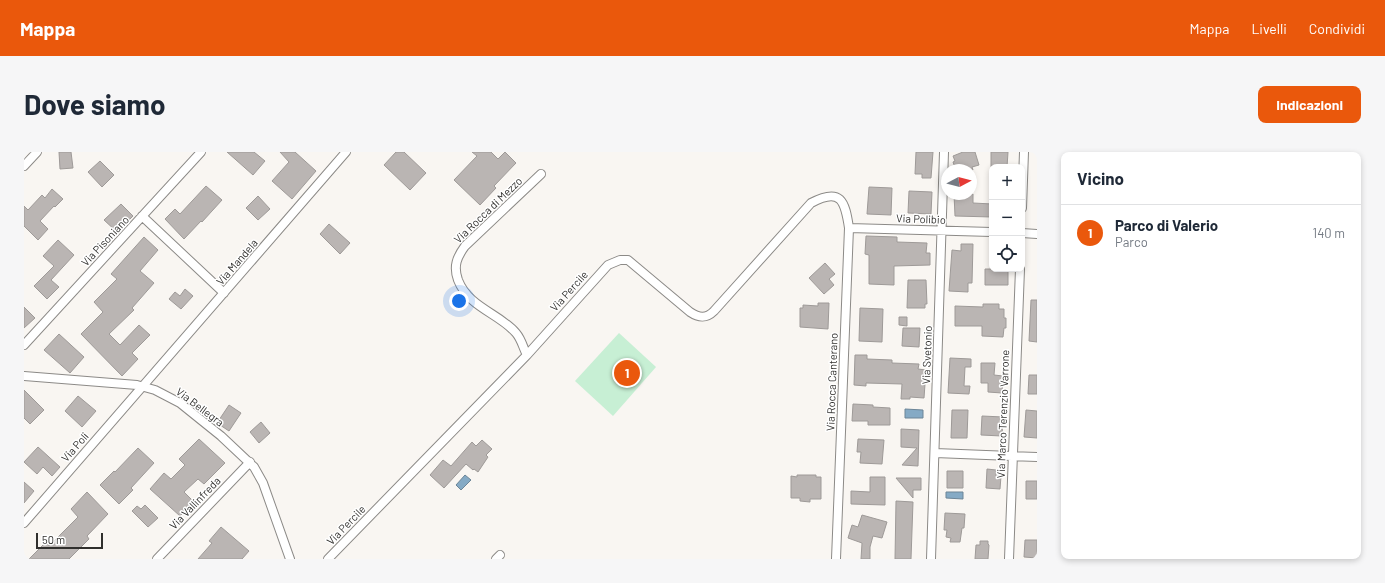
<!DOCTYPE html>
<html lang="it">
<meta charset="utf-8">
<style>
body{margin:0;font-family:Barlow,sans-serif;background:#f6f6f7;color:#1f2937}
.controls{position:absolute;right:12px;top:12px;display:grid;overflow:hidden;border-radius:8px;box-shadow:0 2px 6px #0003}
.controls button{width:36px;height:36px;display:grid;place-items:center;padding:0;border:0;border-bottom:1px solid #e0e1e3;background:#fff;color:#1f2937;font:20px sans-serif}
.compass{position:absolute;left:917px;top:12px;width:36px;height:36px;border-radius:50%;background:#fff;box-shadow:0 2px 6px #0003;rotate:83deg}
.scale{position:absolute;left:12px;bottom:10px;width:67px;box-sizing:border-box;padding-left:4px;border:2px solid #302f2d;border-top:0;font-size:11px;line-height:14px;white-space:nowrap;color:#302f2d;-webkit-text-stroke:3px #fff;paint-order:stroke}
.you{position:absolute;left:435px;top:149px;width:14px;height:14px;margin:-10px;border:3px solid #fff;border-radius:50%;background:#1a73e8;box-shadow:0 0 0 6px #1a73e833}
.badge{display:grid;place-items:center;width:26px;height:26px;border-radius:50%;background:#ea580c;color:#fff;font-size:13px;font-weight:700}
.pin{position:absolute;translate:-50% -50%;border:2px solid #fff;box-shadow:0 1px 4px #0006}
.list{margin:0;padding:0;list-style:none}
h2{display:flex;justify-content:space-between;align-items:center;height:52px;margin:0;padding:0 16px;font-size:17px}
h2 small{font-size:13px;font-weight:400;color:#747a83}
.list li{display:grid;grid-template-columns:26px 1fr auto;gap:12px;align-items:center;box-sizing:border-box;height:56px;padding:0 16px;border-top:1px solid #e0e1e3}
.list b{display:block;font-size:15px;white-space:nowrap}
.list p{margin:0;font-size:13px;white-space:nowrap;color:#747a83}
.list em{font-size:13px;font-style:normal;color:#747a83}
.icon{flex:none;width:22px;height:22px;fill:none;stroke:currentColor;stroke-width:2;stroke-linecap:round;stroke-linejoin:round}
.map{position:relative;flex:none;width:1013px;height:407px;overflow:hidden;border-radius:8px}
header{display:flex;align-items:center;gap:24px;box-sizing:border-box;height:56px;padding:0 20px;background:#ea580c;color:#fff}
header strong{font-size:19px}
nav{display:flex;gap:22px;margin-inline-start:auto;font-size:14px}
.intro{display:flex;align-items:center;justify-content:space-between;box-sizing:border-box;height:96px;padding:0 24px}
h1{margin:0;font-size:28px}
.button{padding:10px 18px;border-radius:8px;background:#ea580c;color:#fff;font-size:14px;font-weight:700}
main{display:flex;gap:24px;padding:0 24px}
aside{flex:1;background:#fff;border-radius:8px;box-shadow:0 2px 6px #0003}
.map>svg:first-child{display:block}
</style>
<header>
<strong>Mappa</strong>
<nav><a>Mappa</a><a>Livelli</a><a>Condividi</a></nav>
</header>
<div class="intro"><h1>Dove siamo</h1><a class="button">Indicazioni</a></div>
<main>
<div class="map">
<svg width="1013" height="407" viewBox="0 0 1013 407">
<rect width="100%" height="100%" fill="#f9f6f2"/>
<path fill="#c7efd4" d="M595 181 632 215 589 264 551 229Z"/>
<path fill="#85aac5" stroke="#6c8597" d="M881 257 899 258V266H881Z
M441 323 447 328 437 338 432 333Z
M922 340H939V347L922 346Z"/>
<path fill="#bab5b3" stroke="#9e9a98" d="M35 0H47L49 16 36 17Z
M203 0H230L241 9 229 23Z
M256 0H271L292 19 268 47 248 29 265 10Z
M372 0H380L402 21 386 38 360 13Z
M448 0H467L474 7 481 0 492 11 470 34 472 36 456 53 430 28 453 4Z
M892 0H909L907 26H898V22H891Z
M939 0H951L955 13 948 15 949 18H932L929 10 931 9 929 4Z
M967 0H984L983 15H967Z
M76 9 90 23 78 35 64 20Z
M182 34 198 48 178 70 177 69 160 87 141 67 151 57 156 62Z
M845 35 868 36 867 63 843 62Z
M28 37 39 47 31 55 30 54 16 69 24 77 14 88 0 74V54L4 58 18 43 21 46Z
M885 39 908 40 907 62 884 61Z
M930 42H949V51L968 52V65L931 64Z
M234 44 246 57 234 68 222 56Z
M97 52 109 64 93 80 80 68Z
M305 72 326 91 316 102 296 82Z
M842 84 873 85V90L903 91 902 101H906V113L870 114V133L845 132V103L841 102Z
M120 85 134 98 116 119 130 131 108 156 110 158 85 182 96 193 115 173 126 183 108 201 114 207 98 224 57 182 79 160 70 150 93 127 87 122Z
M34 88 50 103 27 128 35 135 23 147 10 134 30 114 19 104Z
M937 92H949L948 131H944V140L925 139 928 98 937 99Z
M801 111 811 122 805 127 810 133 800 142 785 126Z
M961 117H984V133H961Z
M884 128H902L903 152H901V156H883Z
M161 137 169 144 157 157 145 147 151 140 156 144Z
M1007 148H1013V190L1005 189Z
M794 151H805L804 177 776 175V156H779V153L794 154Z
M959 152H975V157H980V166H982V176H980L979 185 958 184V174H931V154L959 155Z
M0 155 11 166 0 176Z
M836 156 859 157 858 190 835 189Z
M875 165H883V174L875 173Z
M879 176H896L895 195 878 194Z
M35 182 60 205 46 221 20 198Z
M831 203H843V207L868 208V211L895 212 894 217 902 218 900 246 886 245V247H877L878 232 842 231V234L830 233Z
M926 206 947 207V215H941L940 234H946L945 242 924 241Z
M957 211H971L970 223 979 224 978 241 964 240V231H957Z
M1005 223H1013V242H1004Z
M0 238 20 258 6 272 0 266Z
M54 244 72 259 58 275 41 259Z
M829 252 849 253V255L866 256V273H844V269H828Z
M205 253 217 261 205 279 193 271Z
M928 258H944L943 286H927Z
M1002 258 1013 259V286L1000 285Z
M958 264 979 265 978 284 957 283Z
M237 270 246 281 235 291 226 280Z
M877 277 895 278 894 314 878 313 893 296 877 295Z
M175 287 201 311 180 332 174 327 160 340 170 350 156 364 126 337 140 321 147 327 161 313 155 307Z
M834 287 860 288 858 312 836 311 837 300H833Z
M458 288 468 297 462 303 464 305 454 320 450 317 449 318 442 312 420 336 406 323 419 308 427 314 448 290 452 294Z
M14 295 36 315 28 324 19 315 13 322 0 310Z
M114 296 130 311 107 336 109 338 95 352 76 333 90 319 91 320Z
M963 317 972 318V324H977L976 337 962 336Z
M923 319H939V336H923Z
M773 323H792V325H797V347H786V350L776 349V346H767V324L773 325Z
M846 325H861V353L827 352V339L846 340Z
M872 326H897V338H889V346Z
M1002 329H1013V347H1002Z
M0 330 10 339 0 351Z
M63 340 84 362 63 384 65 387 45 407H5L22 390 25 394 54 365 47 357Z
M872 349 889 350 887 407H871Z
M121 353 134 366 124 375 108 359 113 354 117 357Z
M921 361 941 362 940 376H938L936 390H926L927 386 922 385 923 378H920Z
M838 363 863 370 858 386 849 384 846 395V407H837L838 391 824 386 828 373 834 375Z
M197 375 225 399 218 407H174L188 391 185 389Z
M1001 388H1013V406L1000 405Z
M956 389H964V392L965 393 964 407H951L952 393H956Z"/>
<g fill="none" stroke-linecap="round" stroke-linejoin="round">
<g stroke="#8c8a87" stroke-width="10">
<path id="street" d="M0 14 13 0
M998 56 1000 0
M118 64 200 141
M825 76 968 80
M998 81 1013 82
M0 193 177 0
M503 203C499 196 498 188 492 181 475 161 445 156 434 128 429 114 433 105 441 94L517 22
M0 224 113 233 131 238 156 251 197 284 230 315 239 331 266 407
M911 301 1013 305
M0 371 322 0
M133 407 226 310
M304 407 503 203 584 113 596 108H604L666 160C675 166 682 167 690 159L787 51C817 35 821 49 825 76L812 407
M472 407 476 403
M907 407 920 0
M985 407 996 117"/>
</g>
<use href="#street" stroke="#fff" stroke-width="8"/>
</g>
<g text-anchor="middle" stroke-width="3" stroke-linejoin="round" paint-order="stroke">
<g font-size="11" fill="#302f2d" stroke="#fff">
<text transform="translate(464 58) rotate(-44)" y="4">Via Rocca di Mezzo</text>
<text transform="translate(897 67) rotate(2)" y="4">Via Polibio</text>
<text transform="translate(81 89) rotate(-47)" y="4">Via Pisoniano</text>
<text transform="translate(213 110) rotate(-49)" y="4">Via Mandela</text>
<text transform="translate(545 139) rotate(-48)" y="4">Via Percile</text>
<text transform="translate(903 203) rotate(-88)" y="4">Via Svetonio</text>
<text transform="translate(808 230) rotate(-88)" y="4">Via Rocca Canterano</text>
<text transform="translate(176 255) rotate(37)" y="4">Via Bellegra</text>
<text transform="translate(979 262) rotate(-88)" y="4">Via Marco Terenzio Varrone</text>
<text transform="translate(51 295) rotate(-49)" y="4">Via Poli</text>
<text transform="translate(171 351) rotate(-46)" y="4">Via Vallinfreda</text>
<text transform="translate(322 373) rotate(-46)" y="4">Via Percile</text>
</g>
</g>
</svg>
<div class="controls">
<button>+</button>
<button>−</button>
<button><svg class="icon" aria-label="locate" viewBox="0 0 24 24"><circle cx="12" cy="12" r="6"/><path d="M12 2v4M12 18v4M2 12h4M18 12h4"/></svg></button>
</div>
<svg class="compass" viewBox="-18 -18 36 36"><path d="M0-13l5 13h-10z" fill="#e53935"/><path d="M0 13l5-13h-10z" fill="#747a83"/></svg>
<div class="scale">50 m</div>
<div class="you"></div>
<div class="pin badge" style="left:603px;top:221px">1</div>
</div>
<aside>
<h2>Vicino<small></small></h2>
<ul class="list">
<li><span class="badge">1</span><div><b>Parco di Valerio</b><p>Parco</p></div><em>140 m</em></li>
</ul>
</aside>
</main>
